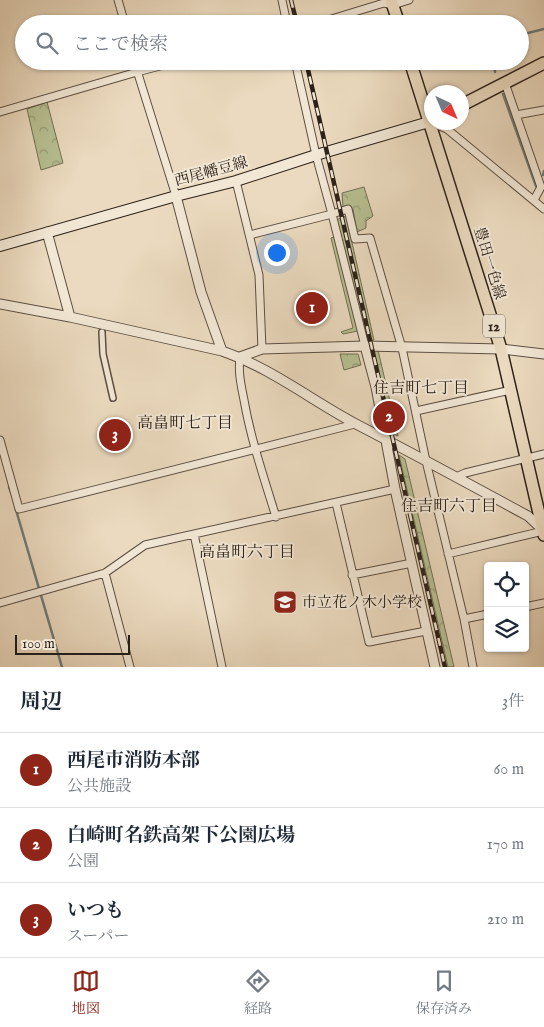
<!DOCTYPE html>
<html lang="ja">
<meta charset="utf-8">
<style>
body{margin:0;font-family:"IM FELL English","Noto Serif JP",serif;background:#f6f6f7;color:#1f2937}
.controls{position:absolute;right:15px;bottom:15px;display:grid;overflow:hidden;border-radius:5px;box-shadow:0 1px 4px #0004}
.controls button{width:45px;height:45px;display:grid;place-items:center;padding:0;border:0;border-bottom:1px solid #e0e1e3;background:#fff;color:#1f2937;font:25px sans-serif}
.compass{position:absolute;left:424px;top:85px;width:45px;height:45px;border-radius:50%;background:#fff;box-shadow:0 1px 4px #0004;rotate:136deg}
.scale{position:absolute;left:15px;bottom:12px;width:115px;box-sizing:border-box;padding-left:5px;border:2px solid #2c211a;border-top:0;font-size:14px;line-height:18px;white-space:nowrap;color:#2c211a;-webkit-text-stroke:4px #f2e7d5;paint-order:stroke}
.you{position:absolute;left:276px;top:252px;width:18px;height:18px;margin:-12px;border:4px solid #fff;border-radius:50%;background:#1a73e8;box-shadow:0 0 0 8px #1a73e833}
.badge{display:grid;place-items:center;width:32px;height:32px;border-radius:50%;background:#8f2418;color:#fff;font-size:16px;font-weight:700}
.pin{position:absolute;translate:-50% -50%;border:2px solid #fff;box-shadow:0 1px 5px #0006}
.list{margin:0;padding:0;list-style:none}
h2{display:flex;justify-content:space-between;align-items:center;height:65px;margin:0;padding:0 20px;font-size:21px}
h2 small{font-size:16px;font-weight:400;color:#747a83}
.list li{display:grid;grid-template-columns:32px 1fr auto;gap:15px;align-items:center;box-sizing:border-box;height:75px;padding:0 20px;border-top:1px solid #e0e1e3}
.list b{display:block;font-size:19px;white-space:nowrap}
.list p{margin:0;font-size:16px;white-space:nowrap;color:#747a83}
.list em{font-size:16px;font-style:normal;color:#747a83}
.icon{flex:none;width:28px;height:28px;fill:none;stroke:currentColor;stroke-width:2;stroke-linecap:round;stroke-linejoin:round}
.map{position:relative;flex:none;width:544px;height:667px;overflow:hidden}
.search{position:absolute;background:#fff;box-shadow:0 1px 4px #0004;left:15px;right:15px;top:15px;height:55px;display:flex;align-items:center;gap:12px;box-sizing:border-box;padding:0 18px;border-radius:28px;color:#747a83;font-size:19px}
.sheet{height:290px;background:#fff}
nav{display:flex;justify-content:space-around;align-items:center;box-sizing:border-box;height:70px;border-top:1px solid #e0e1e3;background:#fff;font-size:14px;color:#747a83}
nav a{display:grid;justify-items:center;gap:2px}
nav .on{color:#8f2418}
.map>svg:first-child{display:block}
</style>
<div class="map">
<svg width="544" height="667" viewBox="0 0 544 667">
<defs>
<pattern id="forest-crowns" width="20" height="18" patternUnits="userSpaceOnUse" patternTransform="scale(1.25)"><rect width="20" height="18" fill="#b7c092"/><path d="M2 6a3 3 0 1 1 6 0M12 15a3 3 0 1 1 6 0" fill="none" stroke="#959c76"/></pattern>
</defs>
<rect width="100%" height="100%" fill="#ebdabf"/>
<filter id="stains"><feTurbulence type="fractalNoise" baseFrequency=".004" numOctaves="4"/><feColorMatrix values="0 0 0 0 .2 0 0 0 0 .09 0 0 0 0 .02 0 0 0 .5 -.17"/></filter>
<radialGradient id="worn" r=".72"><stop offset=".6" stop-color="#630" stop-opacity="0"/><stop offset="1" stop-color="#630" stop-opacity=".3"/></radialGradient>
<path fill="#b7c092" stroke="#727056" d="M335 237 358 331 343 334 341 332 353 328 331 238Z"/>
<path fill="url(#forest-crowns)" stroke="#727056" d="M47 102 63 163 41 170 27 109Z
M364 187 373 216 366 221V228L357 232 353 209 343 207 342 193Z
M346 216 374 340 365 341 336 220Z
M368 349 378 350 398 436 387 431Z
M340 354H358L361 365 344 370Z
M399 455 405 459 454 667H448Z"/>
<g fill="none" stroke-linecap="round" stroke-linejoin="round">
<path stroke="#6e7c7a" stroke-width="2.5" d="M520 35 544 29
M494 61 495 72
M503 94 536 186
M543 175 544 171
M9 487 12 495
M16 510 62 667"/>
<g stroke="#5c4f43" stroke-width="8">
<path id="pedestrian" d="M102 332 103 354 113 398"/>
</g>
<g stroke="#5c4f43" stroke-width="9">
<path id="minor" d="M118 0 125 24
M282 0 287 24
M315 24 384 3 393 5 409 0
M134 61 176 196
M505 83 541 187 534 200
M0 112 137 72 179 61
M516 115 544 110
M429 122 447 129 544 209
M236 181 259 275 262 349
M250 235 332 214 316 155 295 61
M365 346 332 214 348 209 355 239 370 238 402 348 426 461 464 619 473 667
M240 357C238 372 241 385 244 400 251 440 264 478 276 517
M416 411 511 390
M0 440 19 509 355 424
M456 477 465 473 544 454
M336 503 369 642 426 631
M194 534 222 667
M448 554 543 531
M105 573 130 667
M352 575 412 563
M0 603 105 573 145 545 395 489
M525 607 544 603
M464 619 488 614"/>
</g>
<g stroke="#5c4f43" stroke-width="11">
<path id="tertiary" d="M176 196 201 292 222 351
M47 232 70 317
M0 304 70 317 222 351C271 368 311 400 356 424 414 454 471 485 528 516L544 531
M365 346 376 387 395 489 435 667
M240 357 262 349 365 346 501 349 544 354"/>
</g>
<g stroke="#2c211a" stroke-width="12">
<path id="secondary" d="M0 246 176 196 236 181 316 155 429 122"/>
</g>
<g stroke="#2c211a" stroke-width="14">
<path id="primary" d="M391 0 399 24
M410 61 501 349 544 535
M462 105 544 63"/>
</g>
<use href="#pedestrian" stroke="#f2e7d5" stroke-width="5"/>
<use href="#minor" stroke="#f2e7d5" stroke-width="7"/>
<use href="#tertiary" stroke="#f2e7d5" stroke-width="9"/>
<use href="#secondary" stroke="#f2e7d5" stroke-width="10"/>
<use href="#primary" stroke="#ebdabf" stroke-width="11"/>
<g stroke="#2c211a" stroke-width="4.5">
<path id="rail" d="M291 0 297 24
M306 61 445 667"/>
</g>
<use href="#rail" stroke="#f2e7d5" stroke-width="2.5" stroke-dasharray="8" stroke-linecap="butt"/>
</g>
<defs>
<g id="school-square" transform="scale(1.25)"><rect x="-9" y="-9" width="18" height="18" rx="4" fill="#8f2418" stroke="#f2e7d5"/><path d="M0-5L7-2L0 1L-7-2ZM-4 1L0 2.5L4 1V4Q0 6-4 4Z" fill="#fff"/></g>
</defs>
<g fill-rule="evenodd">
<use href="#school-square" x="285" y="602"/>
</g>
<g text-anchor="middle" stroke-width="4" stroke-linejoin="round" paint-order="stroke">
<rect fill="#f2e7d5" stroke="#675c52" stroke-width="1" x="483" y="314.5" width="22" height="23" rx="4"/>
<g font-size="14" font-weight="bold" fill="#2c211a">
<text x="494" y="331">12</text>
</g>
<g font-size="15" fill="#2c211a" stroke="#f2e7d5">
<text transform="translate(211 171) rotate(-15)" y="5">西尾幡豆線</text>
<text transform="translate(490 263) rotate(73)" y="5">豊田一色線</text>
</g>
<g font-size="15" fill="#2c211a" stroke="#f2e7d5" text-anchor="start">
<text x="302" y="607">市立花ノ木小学校</text>
</g>
<g font-size="16" fill="#2c211a" stroke="#f2e7d5">
<text x="421" y="393">住吉町七丁目</text>
<text x="185" y="428">高畠町七丁目</text>
<text x="449" y="511">住吉町六丁目</text>
<text x="247" y="557">高畠町六丁目</text>
</g>
</g>
<rect width="100%" height="100%" filter="url(#stains)"/>
<rect width="100%" height="100%" fill="url(#worn)"/>
</svg>
<div class="controls">
<button><svg class="icon" aria-label="locate" viewBox="0 0 24 24"><circle cx="12" cy="12" r="6"/><path d="M12 2v4M12 18v4M2 12h4M18 12h4"/></svg></button>
<button><svg class="icon" aria-label="layers" viewBox="0 0 24 24"><path d="M12 4l9 5-9 5-9-5zM3 14l9 5 9-5"/></svg></button>
</div>
<svg class="compass" viewBox="-18 -18 36 36"><path d="M0-13l5 13h-10z" fill="#e53935"/><path d="M0 13l5-13h-10z" fill="#747a83"/></svg>
<div class="scale">100 m</div>
<div class="you"></div>
<div class="pin badge" style="left:312px;top:308px">1</div>
<div class="pin badge" style="left:389px;top:417px">2</div>
<div class="pin badge" style="left:115px;top:435px">3</div>
<div class="search"><svg class="icon" aria-label="search" viewBox="0 0 24 24"><circle cx="10" cy="10" r="6"/><path d="M15 15l6 6"/></svg>ここで検索</div>
</div>
<section class="sheet">
<h2>周辺<small>3件</small></h2>
<ul class="list">
<li><span class="badge">1</span><div><b>西尾市消防本部</b><p>公共施設</p></div><em>60 m</em></li>
<li><span class="badge">2</span><div><b>白崎町名鉄高架下公園広場</b><p>公園</p></div><em>170 m</em></li>
<li><span class="badge">3</span><div><b>いつも</b><p>スーパー</p></div><em>210 m</em></li>
</ul>
</section>
<nav>
<a class="on"><svg class="icon" aria-label="map" viewBox="0 0 24 24"><path d="M3 6l6-2 6 2 6-2v14l-6 2-6-2-6 2zM9 4v14M15 6v14"/></svg>地図</a>
<a><svg class="icon" aria-label="directions" viewBox="0 0 24 24"><path d="M12 3l9 9-9 9-9-9zM9 14v-3h6M13 9l2 2-2 2"/></svg>経路</a>
<a><svg class="icon" aria-label="saved" viewBox="0 0 24 24"><path d="M7 4h10v16l-5-4-5 4z"/></svg>保存済み</a>
</nav>
